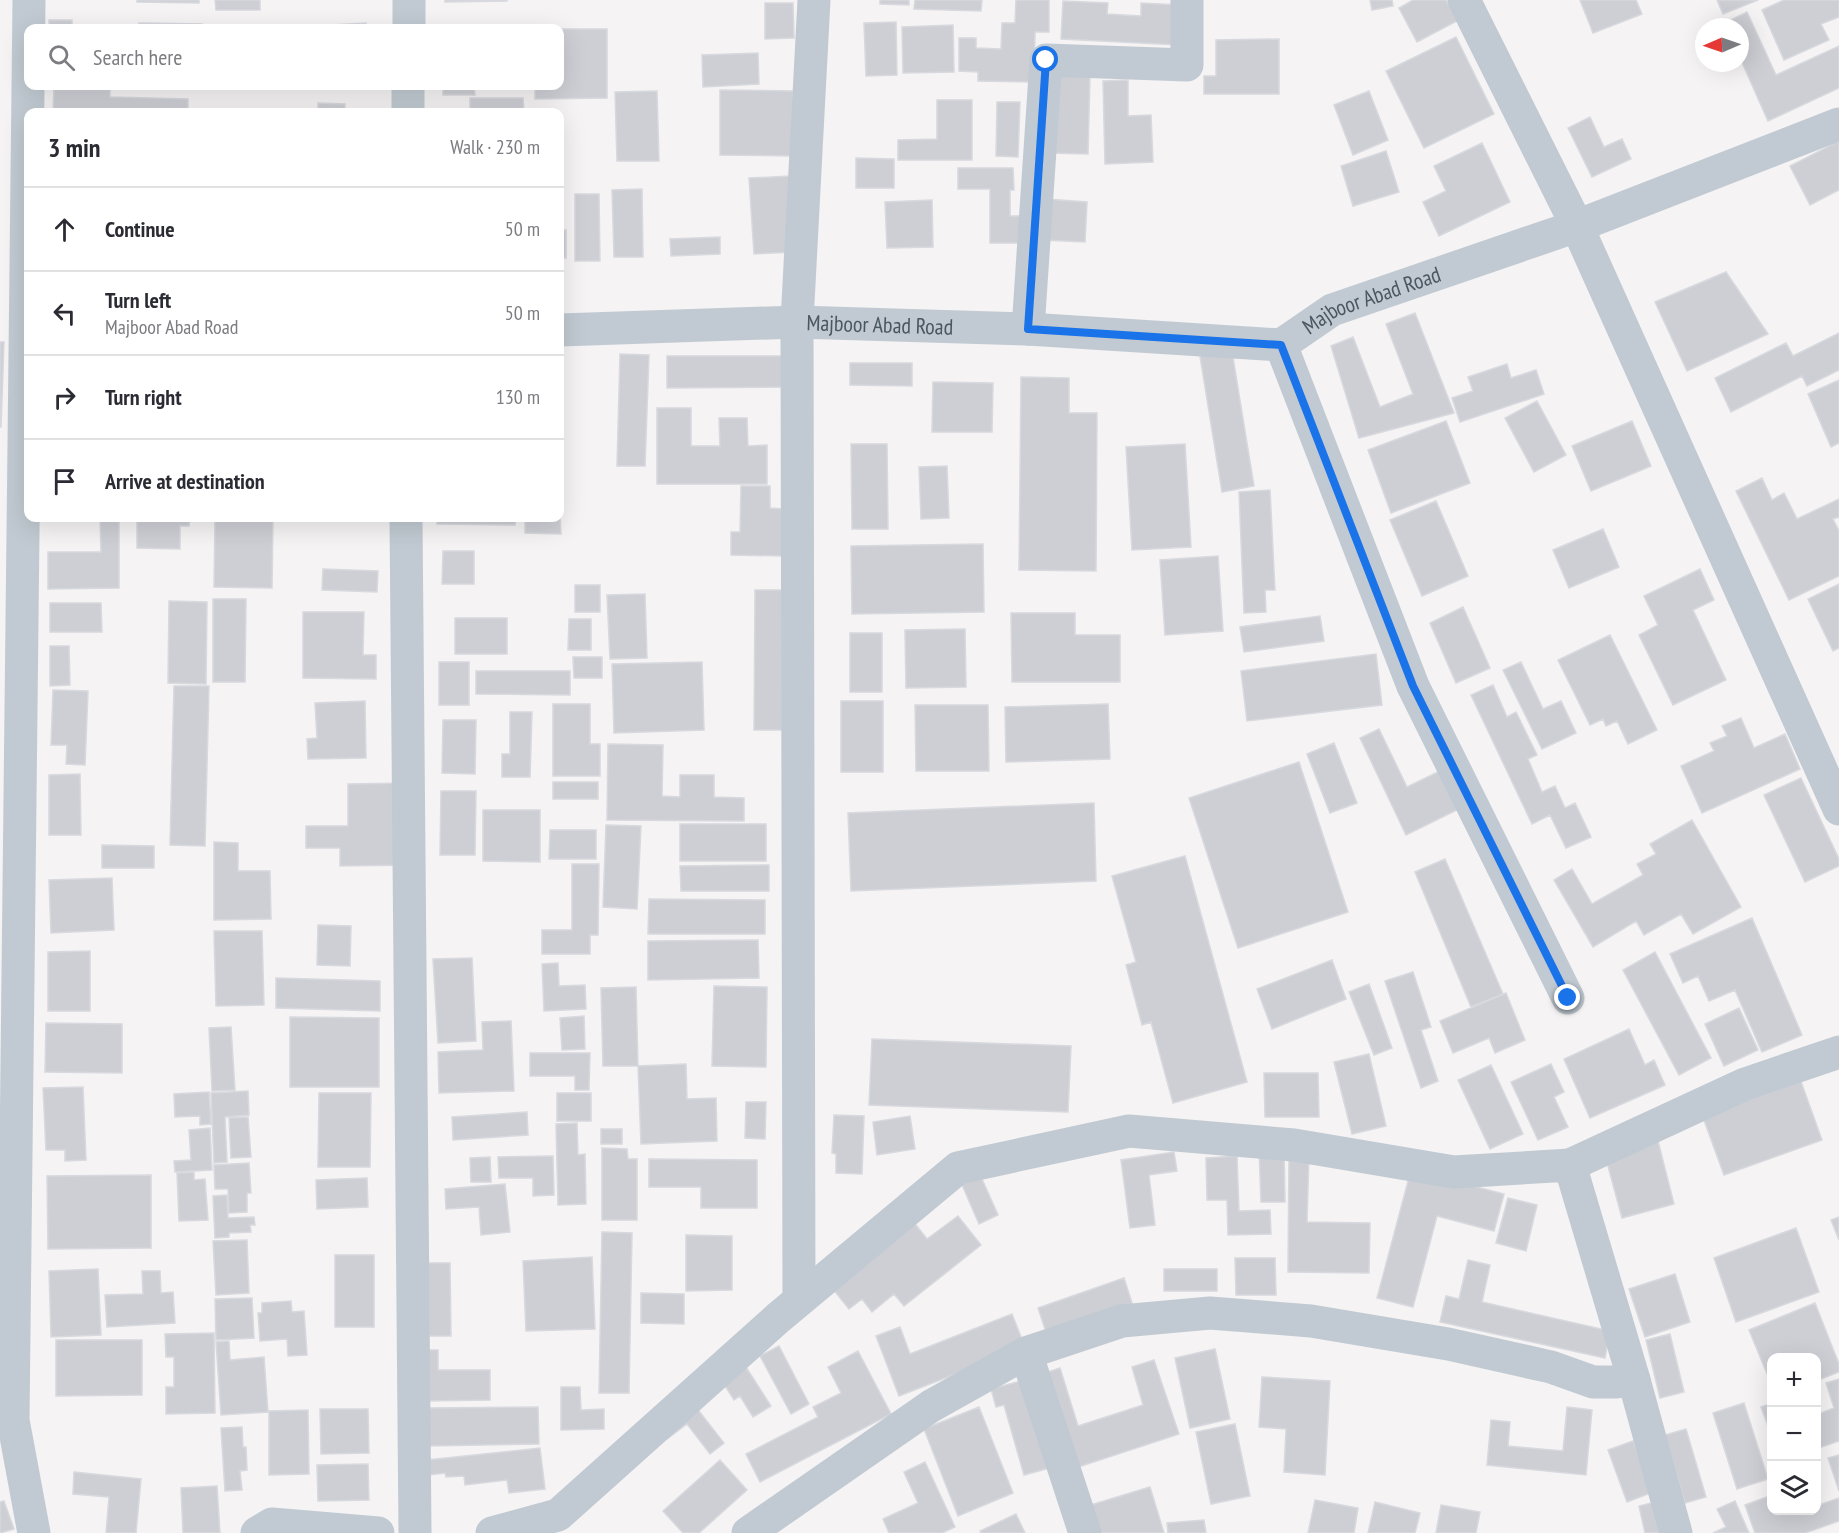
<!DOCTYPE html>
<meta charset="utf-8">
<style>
body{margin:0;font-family:"PT Sans Narrow",sans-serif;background:#f2f2f3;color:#2b2b33}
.controls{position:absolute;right:18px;bottom:18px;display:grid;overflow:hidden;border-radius:12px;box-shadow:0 6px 24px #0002}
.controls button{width:54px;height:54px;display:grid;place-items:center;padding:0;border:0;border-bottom:2px solid #e1e1e2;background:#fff;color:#2b2b33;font:30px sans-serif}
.compass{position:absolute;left:1695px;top:18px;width:54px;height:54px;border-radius:50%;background:#fff;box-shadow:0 6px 24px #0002;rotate:268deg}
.stop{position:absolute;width:18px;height:18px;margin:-14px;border:4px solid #1a73e8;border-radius:50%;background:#fff}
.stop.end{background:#1a73e8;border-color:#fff;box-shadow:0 2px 6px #0008}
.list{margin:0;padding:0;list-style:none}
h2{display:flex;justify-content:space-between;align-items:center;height:78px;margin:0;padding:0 24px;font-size:26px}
h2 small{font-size:20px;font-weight:400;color:#7c7c81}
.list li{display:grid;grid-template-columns:39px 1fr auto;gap:18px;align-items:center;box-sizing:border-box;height:84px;padding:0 24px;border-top:2px solid #e1e1e2}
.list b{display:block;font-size:22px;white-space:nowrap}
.list p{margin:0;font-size:20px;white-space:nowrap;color:#7c7c81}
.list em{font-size:20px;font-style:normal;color:#7c7c81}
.icon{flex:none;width:33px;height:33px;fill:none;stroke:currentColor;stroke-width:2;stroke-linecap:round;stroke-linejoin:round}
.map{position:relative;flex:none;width:1839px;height:1533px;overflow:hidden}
.search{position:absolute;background:#fff;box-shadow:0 6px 24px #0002;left:24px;top:24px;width:540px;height:66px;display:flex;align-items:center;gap:15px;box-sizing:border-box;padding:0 21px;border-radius:12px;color:#7c7c81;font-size:22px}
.panel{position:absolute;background:#fff;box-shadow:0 6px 24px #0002;left:24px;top:108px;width:540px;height:414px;border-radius:12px}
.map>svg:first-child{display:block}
</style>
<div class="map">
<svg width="1839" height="1533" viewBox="0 0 1839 1533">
<rect width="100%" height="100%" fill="#f5f3f3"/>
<path fill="#cdcfd5" stroke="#d7d9de" stroke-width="1.5" d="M137 0H199V3L137 2Z
M215 0H260V10H216Z
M445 0H507V1L445 2Z
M880 0H909V5L880 4Z
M915 0H982L981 11 914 9Z
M1016 0H1049V32H1035L1034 82 978 81V72L959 71V38H976V48L1001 49 1002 23H1015Z
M1370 0H1392L1393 6 1372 10Z
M1413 0H1446L1457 21 1417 42 1399 8Z
M1580 0H1636L1642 14 1593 33Z
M1717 0H1758L1723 14Z
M1784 0H1839V17L1821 24 1829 40 1784 60 1762 10Z
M1063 1 1108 3 1107 14 1141 16V3L1180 5 1179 45 1061 39Z
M765 3H793L794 38 765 39Z
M1747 12 1776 75 1839 46V88L1768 121 1740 58V27H1726L1724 23Z
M49 20H72V28H49Z
M896 22 897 75 866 76 864 23Z
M139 23 202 24V28H139Z
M366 23V28H315V26Z
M953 25 954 72 903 73 902 27Z
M560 29H607V98L535 99V86H560Z
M1456 37 1494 114 1424 148 1386 71Z
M1279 39V94H1204V76H1216V40Z
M758 53 759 84 703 87 702 55Z
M1050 74 1090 75 1088 154 1047 153Z
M1128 80V116L1151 115 1153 162 1105 164 1103 81Z
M54 86H110V97L188 99V112H53Z
M139 86H202V87H139Z
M443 86H474L475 95H443Z
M720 90 793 91 792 156 720 155Z
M657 91 659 161H617L615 92Z
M1369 91 1388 140 1353 155 1334 105Z
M470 98H523L524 112H470Z
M937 100H972V160H898V140L937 139Z
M997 102H1020L1018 157 996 156Z
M318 103 345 104V112H318Z
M1590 117 1604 147 1622 139 1631 159 1592 177 1568 128Z
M1839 141V190L1810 205 1790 166Z
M1482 143 1510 202 1439 236 1423 202 1446 191 1434 166Z
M1386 151 1399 192 1353 206 1341 166Z
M856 158 894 159V188H856Z
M958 168H1013L1014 190H1010V216H1024V243H990V189H958Z
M791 176 795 252 754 254 749 178Z
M642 189 643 257H614L612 190Z
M575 194H599L600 261H575Z
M1046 199 1087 202 1085 242 1043 240Z
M932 200 933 247 887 248 885 202Z
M560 230H566V258H560Z
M720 237V254L671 256 670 239Z
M1726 272 1768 334 1687 371 1655 302Z
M1415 313 1454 413 1359 438 1331 346 1353 337 1380 407 1413 394 1386 324Z
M1839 333V370L1807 386 1802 376 1731 412 1715 378 1786 343 1793 356Z
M0 342H4L1 427H0Z
M1231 345 1254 486 1222 492 1199 350Z
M620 354 649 355 645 466H617Z
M667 356H786L787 387 667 388Z
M850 363H912V386L850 385Z
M1507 364 1511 378 1536 370 1544 394 1460 422 1452 398 1473 391 1468 377Z
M1021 377 1069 378V413H1097L1096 571 1019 570Z
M1839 380V443L1831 447 1808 394Z
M933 382 993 383 992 432H932Z
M1537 401 1566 455 1534 472 1505 418Z
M657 408H691V446H720L719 418H747L748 446 767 445V484H657Z
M1446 421 1470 483 1391 513 1368 450Z
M1632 421 1651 466 1591 491 1572 446Z
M851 444H887L888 529H852Z
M1185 444 1191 547 1132 550 1126 447Z
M947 466 949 518 921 519 919 467Z
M1762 478 1772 500 1784 493 1797 519 1839 499V517L1833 519 1839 531V576L1789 600 1736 491Z
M741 486H770V508L784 509 783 556 731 555V532H740Z
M1270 490 1275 590H1265L1266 612 1244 613 1239 492Z
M1436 501 1468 576 1422 596 1390 520Z
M560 514 561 534 525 533V518H560Z
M100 518H119V588L48 589V552H101Z
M137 518H190L189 526H180V549L137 548Z
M215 518H273L272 588 214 587Z
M437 518H516L515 525 437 524Z
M1603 529 1619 567 1569 588 1553 550Z
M983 544 984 612 852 614 851 546Z
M443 551H474V584H442Z
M1218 556 1223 631 1165 635 1160 560Z
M323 569 378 571 377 592 322 590Z
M1700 569 1714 600 1693 610 1726 680 1673 705 1639 635 1658 625 1644 596Z
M1839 584V648L1833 651 1808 599Z
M575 585H600V612H575Z
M755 590H782V730H754Z
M645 594 647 658 610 659 607 595Z
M213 599H246L245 682H213Z
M169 601 207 602 206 684 168 683Z
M50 603H101L102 632H50Z
M1463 607 1490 668 1456 683 1430 623Z
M303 612H364L363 655H376V679L303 678Z
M1011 613H1075V635H1120V682H1012Z
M1320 616 1324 641 1244 652 1240 627Z
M455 618H507V654H455Z
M569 619H591V650H568Z
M965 629 966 687 906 688 905 630Z
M850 633H882V692H850Z
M1610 635 1657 730 1628 744 1617 721 1606 726 1603 719 1590 725 1558 660Z
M50 646H69L70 685 50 686Z
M1376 654 1382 705 1247 721 1241 671Z
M573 657H602V678H574Z
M439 662H469V705H439Z
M702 662 704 730 614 733 612 664Z
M1521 662 1543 709 1561 701 1576 733 1542 749 1503 670Z
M476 671H570V695L476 694Z
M1493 685 1507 717 1516 712 1537 755 1528 759 1542 792 1555 786 1565 808 1575 803 1591 837 1566 848 1550 815 1532 824 1471 695Z
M174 686H209L205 846 170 845Z
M53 690 88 691 85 765 66 764 67 745H51Z
M365 701 366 758 308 759 307 739 317 738 315 703Z
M841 701H883V772H841Z
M553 704H590V744H600V776H553Z
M1108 704 1110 759 1006 762 1005 707Z
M915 705H988L989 771H916Z
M510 712H532L530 777H502V754H510Z
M1741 718 1754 748 1785 734 1800 769 1702 813 1681 766 1714 751 1710 743 1727 736 1722 726Z
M443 720H476L475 774 442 773Z
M1379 729 1407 787 1444 769 1463 807 1406 835 1360 738Z
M1334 743 1357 803 1330 813 1307 754Z
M608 744 663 745 662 796 680 797V775H714V797L744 798V821L607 820Z
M1299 762 1348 912 1238 948 1189 798Z
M80 774 81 835H49V775Z
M1801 778 1839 859V866L1805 882 1764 795Z
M553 782H598V799H553Z
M408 783 409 865 340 866V848H306V826H348V784Z
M441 791H476L475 855H440Z
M1094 803 1096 881 851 891 848 813Z
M483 810H540V862L483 861Z
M1692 820 1741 907 1693 934 1681 914 1644 935 1636 921 1593 947 1554 880 1572 869 1592 904 1643 875 1637 864 1656 854 1650 844Z
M680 824H766V861H680Z
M606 825 641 826 637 909 603 907Z
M550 830H596V859H549Z
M214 842 238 843V871H270L271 919 214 920Z
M102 845 154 846V868H102Z
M1185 856 1247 1082 1173 1103 1151 1022 1142 1025 1126 965 1136 962 1112 876Z
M1445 859 1503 994 1471 1007 1415 872Z
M572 864H599L598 935H590V954H542V930H572Z
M769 865V891H681L680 866Z
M112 878 114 930 51 933 49 880Z
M649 899 765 900V934H648Z
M1752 918 1802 1035 1762 1052 1735 990 1709 1001 1698 976 1683 983 1670 954Z
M318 925 351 926 350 966 317 965Z
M214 931H262L264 1005 216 1006Z
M758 940 759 978 648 980V941Z
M90 951V1011H48V952Z
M1655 952 1711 1058 1679 1075 1623 970Z
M472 958 476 1041 438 1043 433 959Z
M1332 960 1346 999 1272 1029 1257 989Z
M558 963 559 986 585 985 586 1009 544 1011 542 964Z
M1413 972 1431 1027 1421 1030 1438 1081 1421 1088 1385 981Z
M276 978 380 981V1011L276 1008Z
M1369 984 1392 1048 1374 1055 1349 992Z
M714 986 767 987 766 1067 712 1066Z
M636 987 638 1066H603L601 988Z
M1506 993 1525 1040 1495 1053 1489 1038 1453 1053 1440 1021Z
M1739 1008 1758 1050 1724 1066 1705 1024Z
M584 1016 585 1049 562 1050 560 1018Z
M290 1017 379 1018V1087H290Z
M511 1021 514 1091 439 1093 438 1052 483 1050 482 1022Z
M46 1023 122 1024V1073L45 1072Z
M231 1027 235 1090 212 1091 209 1028Z
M1629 1029 1645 1065 1654 1060 1665 1085 1590 1118 1564 1059Z
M872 1039 1071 1046 1068 1112 869 1105Z
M530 1053H590L589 1090H575V1076H530Z
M1369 1054 1386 1126 1352 1134 1334 1062Z
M686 1064 687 1099 716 1098 717 1141 641 1144 638 1066Z
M1551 1064 1564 1092 1554 1097 1568 1127 1538 1140 1511 1082Z
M1491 1065 1523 1134 1490 1149 1458 1080Z
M1264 1073H1318L1319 1117H1265Z
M1799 1076 1822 1140 1724 1175 1701 1112Z
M83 1087 86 1160 65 1161V1150H46L43 1088Z
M248 1091 249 1115 225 1117 227 1162 214 1163 211 1093Z
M209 1092 211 1124 200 1125V1116L175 1117 174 1094Z
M319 1093H371L370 1167H318Z
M557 1093H591V1121H557Z
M746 1102H766L765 1139 745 1138Z
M527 1112 528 1135 453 1140 452 1117Z
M834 1115 864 1116 862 1174 836 1173V1154L832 1153Z
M910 1116 915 1149 877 1155 873 1122Z
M248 1117 251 1157 231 1158 229 1118Z
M577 1123 578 1155 585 1154 586 1204 558 1205 556 1124Z
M210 1128 212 1170 175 1172 174 1161 191 1160 189 1130Z
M601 1129H622V1144H601Z
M1658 1141 1674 1204 1622 1218 1605 1155Z
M1284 1147 1285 1202H1261L1259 1148Z
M602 1148 627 1149 628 1159H637V1220H602Z
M1174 1152 1177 1171 1149 1175 1155 1225 1130 1228 1121 1160Z
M1289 1154 1309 1155 1307 1222 1370 1223 1369 1273 1288 1272Z
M553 1156 554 1195 533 1196V1178H499L498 1157Z
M1237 1156 1239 1211 1270 1210 1271 1234 1228 1235 1227 1200H1207L1206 1158Z
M490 1157 491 1182H471L470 1158Z
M649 1159 757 1160V1208H701V1187H649Z
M249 1163 251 1193H247V1212L229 1213 228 1189H215L214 1165Z
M978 1170 998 1215 979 1224 959 1178Z
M1411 1170 1504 1194 1494 1231 1437 1216 1413 1307 1377 1298Z
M194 1172V1180L205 1179 208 1220 179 1221 177 1173Z
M151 1175V1248L48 1249 47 1176Z
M367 1178 368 1207 317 1209 316 1180Z
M505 1184 510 1232 481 1235 479 1207 446 1209 445 1189Z
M227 1195 228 1218 254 1217 255 1225H250L251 1232 229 1233V1237L215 1238 213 1196Z
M1508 1198 1537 1205 1526 1251 1496 1243Z
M909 1216 927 1239 958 1216 981 1245 904 1306 894 1294 872 1312 862 1299 849 1309 832 1288Z
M1839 1217V1240L1831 1220Z
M1796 1228 1819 1292 1736 1322 1714 1258Z
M602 1232 632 1233 629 1393H599Z
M686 1235 732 1236V1290L686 1291Z
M247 1240 249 1293 216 1295 213 1241Z
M335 1255H374V1327H335Z
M592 1257 595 1329 526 1331 523 1261Z
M1235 1258H1275L1276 1295H1236Z
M1468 1260 1490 1265 1482 1302 1610 1331 1605 1358 1440 1322 1446 1296 1459 1299Z
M428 1263H450L451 1336H429Z
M98 1269 101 1335 51 1337 49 1271Z
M1164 1269H1217V1291H1164Z
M142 1271H160L161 1293 173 1292 175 1323 107 1327 105 1295 143 1294Z
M1675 1274 1690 1322 1645 1337 1629 1289Z
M1124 1278 1133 1306 1047 1335 1038 1308Z
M641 1293 684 1294V1324L641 1323Z
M252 1298 254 1338 216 1340 215 1299Z
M291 1301 292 1312 304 1311 307 1355 288 1356 287 1339 260 1341 258 1313H262V1303Z
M1815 1303 1839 1364V1372L1816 1381V1358H1772V1386L1749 1330Z
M1012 1314 1025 1347 899 1396 876 1336 900 1327 910 1354Z
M214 1333 215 1413 166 1414V1387H174V1357H166L165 1334Z
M1670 1334 1684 1392 1660 1398 1646 1340Z
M56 1340H142V1395L56 1396Z
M229 1341 230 1360 264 1357 268 1412 221 1415 216 1342Z
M779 1346 809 1404 791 1414 760 1356Z
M1215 1349 1230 1419 1190 1428 1175 1358Z
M424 1350H438V1370H490V1400L424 1401Z
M858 1351 891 1414 760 1482 746 1454 818 1417 813 1407 841 1393 828 1367Z
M1154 1360 1179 1434 1069 1470 1039 1375 1060 1368 1078 1426 1143 1405 1132 1367Z
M744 1364 771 1406 753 1417 740 1396 734 1400 720 1378Z
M1262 1377 1330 1381 1325 1475 1284 1472 1286 1429 1259 1427Z
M1032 1378 1057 1466 1024 1475 1004 1405 996 1407 991 1389Z
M1839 1379V1441L1816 1449V1415L1834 1408 1826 1383Z
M561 1387H580L581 1410 604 1409V1429L561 1430Z
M692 1402 724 1443 710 1454 687 1424 667 1439Z
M1744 1403 1768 1479 1737 1489 1713 1413Z
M1772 1403V1437L1761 1407Z
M538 1407 539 1444 429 1446V1408Z
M979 1407 1013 1493 958 1516 924 1429Z
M1567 1407 1592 1410 1586 1475 1487 1465 1491 1420 1510 1422 1508 1446 1563 1451Z
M320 1409H368L369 1453 321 1454Z
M308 1410 309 1474 269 1475V1411Z
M1235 1424 1250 1496 1211 1504 1196 1432Z
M242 1427 243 1447H246L247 1470 240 1471 242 1490 225 1491 221 1428Z
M1686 1429 1706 1497 1685 1503 1665 1435Z
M1633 1441 1653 1492 1627 1502 1608 1450Z
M540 1448 545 1489 509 1493 507 1480 465 1485 464 1476 446 1477 445 1473 429 1475 427 1460Z
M1839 1455V1491L1828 1458Z
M720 1460 747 1490 699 1533H683L663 1511Z
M925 1462 955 1527 942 1533H889L883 1519 918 1503 904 1472Z
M368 1464 369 1500 318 1501 317 1465Z
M74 1472 141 1479 136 1533H106L109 1497 73 1494Z
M217 1486 220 1533H183L181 1488Z
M1150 1487 1164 1533H1092L1084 1507Z
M1772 1495V1510H1816V1506L1839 1498V1521L1805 1533H1755L1745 1505Z
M1315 1500 1358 1508 1354 1533H1308Z
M4 1501 14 1529 0 1533V1502Z
M1660 1501 1667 1533H1645L1639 1506Z
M1735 1501 1749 1533H1713L1726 1527 1717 1509Z
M1375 1502 1420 1513 1415 1533H1368Z
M1441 1505 1480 1512 1476 1533H1436Z
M1016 1514 1025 1533H981L980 1531Z
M1204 1520 1206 1533H1168L1167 1523Z"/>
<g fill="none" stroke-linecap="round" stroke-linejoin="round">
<g stroke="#c1cad2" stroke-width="33">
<path d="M29 0 13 1420 34 1533"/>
<path d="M1464 0 1577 226 1839 809"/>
<path d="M409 28V0"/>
<path d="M408 112V86"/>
<path d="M1028 329 1046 60 1187 65V0"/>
<path id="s1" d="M560 330 797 322 1028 329 1281 345 1332 310 1577 226 1839 124"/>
<path d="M1281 345 1413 686 1568 998"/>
<path d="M406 518 415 1533"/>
<path d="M1570 1165 1745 1084 1839 1052"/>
<path d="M799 1300 797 322 814 0"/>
<path d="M1026 1353 1085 1533"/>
<path d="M257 1533 272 1524 378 1533"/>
<path d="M492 1533 558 1515 778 1318 958 1168 1129 1131 1294 1145 1454 1172 1570 1165 1634 1380 1676 1533"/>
<path d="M748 1533 931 1406 1026 1353 1122 1321 1210 1313 1311 1321 1448 1344 1551 1367 1593 1382H1615L1634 1380"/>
</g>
</g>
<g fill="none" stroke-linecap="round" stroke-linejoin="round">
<path stroke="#1a73e8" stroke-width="8" d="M1046 60 1028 329 1281 345 1413 686 1568 998"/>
</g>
<g text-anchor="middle" stroke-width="4.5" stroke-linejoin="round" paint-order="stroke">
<g font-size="22" fill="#4a5661" stroke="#fff">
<text dy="8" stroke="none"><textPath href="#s1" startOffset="824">Majboor Abad Road</textPath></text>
<text dy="8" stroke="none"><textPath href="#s1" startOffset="320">Majboor Abad Road</textPath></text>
</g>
</g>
</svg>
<div class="controls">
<button>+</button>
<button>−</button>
<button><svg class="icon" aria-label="layers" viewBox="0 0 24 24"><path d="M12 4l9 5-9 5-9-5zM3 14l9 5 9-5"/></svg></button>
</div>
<svg class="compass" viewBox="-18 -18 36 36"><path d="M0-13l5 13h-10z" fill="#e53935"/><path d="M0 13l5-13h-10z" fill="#7c7c81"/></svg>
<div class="stop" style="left:1046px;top:60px"></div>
<div class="stop end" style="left:1568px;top:998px"></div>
<div class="search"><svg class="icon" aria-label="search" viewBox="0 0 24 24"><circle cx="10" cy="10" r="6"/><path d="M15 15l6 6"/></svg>Search here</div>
<section class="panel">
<h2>3 min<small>Walk · 230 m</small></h2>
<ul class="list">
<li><svg class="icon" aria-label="ahead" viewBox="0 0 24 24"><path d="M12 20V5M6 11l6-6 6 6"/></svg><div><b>Continue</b></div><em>50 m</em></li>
<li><svg class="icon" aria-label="left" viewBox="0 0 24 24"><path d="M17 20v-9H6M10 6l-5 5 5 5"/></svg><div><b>Turn left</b><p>Majboor Abad Road</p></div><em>50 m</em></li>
<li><svg class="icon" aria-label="right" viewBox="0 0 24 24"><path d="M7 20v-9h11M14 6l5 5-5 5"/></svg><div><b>Turn right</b></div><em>130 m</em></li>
<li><svg class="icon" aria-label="arrive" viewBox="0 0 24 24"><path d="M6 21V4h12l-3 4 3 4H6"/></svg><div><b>Arrive at destination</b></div></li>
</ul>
</section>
</div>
